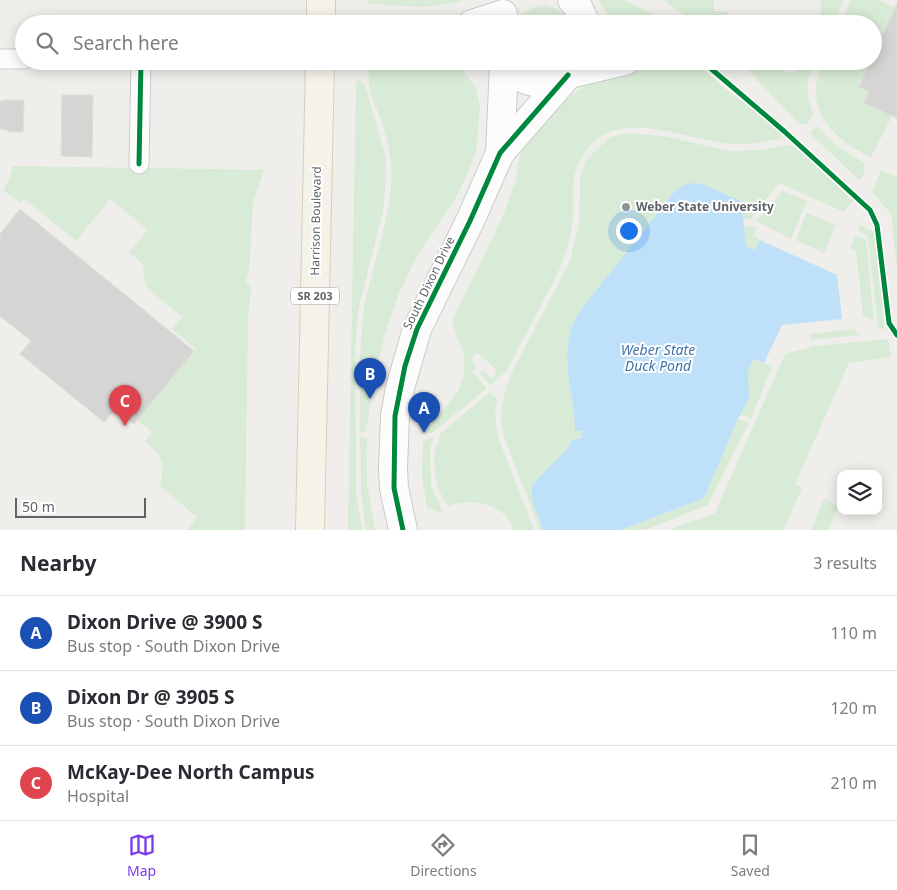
<!DOCTYPE html>
<meta charset="utf-8">
<style>
body{margin:0;font-family:"Noto Sans",sans-serif;background:#f2f2f3;color:#2b2b33}
.controls{position:absolute;right:15px;bottom:15px;display:grid;overflow:hidden;border-radius:10px;box-shadow:0 2px 12px #0003}
.controls button{width:45px;height:45px;display:grid;place-items:center;padding:0;border:0;border-bottom:1px solid #e1e1e2;background:#fff;color:#2b2b33;font:25px sans-serif}
.scale{position:absolute;left:15px;bottom:12px;width:131px;box-sizing:border-box;padding-left:5px;border:2px solid #5f6368;border-top:0;font-size:14px;line-height:18px;white-space:nowrap;color:#5f6368;-webkit-text-stroke:4px #fff;paint-order:stroke}
.you{position:absolute;left:628px;top:230px;width:18px;height:18px;margin:-12px;border:4px solid #fff;border-radius:50%;background:#1a73e8;box-shadow:0 0 0 8px #1a73e833}
.badge{display:grid;place-items:center;width:32px;height:32px;border-radius:50%;background:#7c3aed;color:#fff;font-size:16px;font-weight:700}
.pin{position:absolute;translate:-50% -41px;filter:drop-shadow(0 1px 2px #0008)}
.pin::after{content:'';position:absolute;top:26px;width:18px;height:15px;background:inherit;clip-path:polygon(0 0,100% 0,50% 100%)}
.list{margin:0;padding:0;list-style:none}
h2{display:flex;justify-content:space-between;align-items:center;height:65px;margin:0;padding:0 20px;font-size:21px}
h2 small{font-size:16px;font-weight:400;color:#7c7c81}
.list li{display:grid;grid-template-columns:32px 1fr auto;gap:15px;align-items:center;box-sizing:border-box;height:75px;padding:0 20px;border-top:1px solid #e1e1e2}
.list b{display:block;font-size:19px;white-space:nowrap}
.list p{margin:0;font-size:16px;white-space:nowrap;color:#7c7c81}
.list em{font-size:16px;font-style:normal;color:#7c7c81}
.icon{flex:none;width:28px;height:28px;fill:none;stroke:currentColor;stroke-width:2;stroke-linecap:round;stroke-linejoin:round}
.map{position:relative;flex:none;width:897px;height:530px;overflow:hidden}
.search{position:absolute;background:#fff;box-shadow:0 2px 12px #0003;left:15px;right:15px;top:15px;height:55px;display:flex;align-items:center;gap:12px;box-sizing:border-box;padding:0 18px;border-radius:28px;color:#7c7c81;font-size:19px}
.sheet{height:290px;background:#fff}
nav{display:flex;justify-content:space-around;align-items:center;box-sizing:border-box;height:70px;border-top:1px solid #e1e1e2;background:#fff;font-size:14px;color:#7c7c81}
nav a{display:grid;justify-items:center;gap:2px}
nav .on{color:#7c3aed}
.map>svg:first-child{display:block}
</style>
<div class="map">
<svg width="897" height="530" viewBox="0 0 897 530">
<rect width="100%" height="100%" fill="#efeeea"/>
<path fill="#d8ebd6" d="M369 0H463C435 10 400 6 371 4L367 3Z
M599 0H624L672 24C652 24 622 30 607 13 604 10 601 4 599 0Z
M664 0H714V11L728 12V24H695Z
M821 0H843L834 24H820Z
M851 0H878L897 9 892 14 873 55V24H841Z
M545 5C557 8 567 12 573 24H515C521 11 532 7 545 5Z
M823 61H871L859 87 869 92 864 103 892 116 871 157C831 138 802 108 823 61Z
M695 62 724 88 778 127 782 134 781 139C762 142 745 146 724 143 674 137 607 101 578 165 570 181 575 201 573 218 571 237 565 255 558 273L507 370 490 385 479 372 483 371 494 379 496 369 478 353 474 355 472 360 477 367 472 372 487 388 432 433 425 432C443 405 468 395 464 357 462 343 453 334 453 319L502 218 516 180 520 156 526 142 555 106 588 84 616 73 637 67Z
M796 62H813L815 65C808 73 807 86 808 96 809 103 813 109 813 116L806 124H799L747 69H784V72H795Z
M433 66 453 67 462 70 475 86 480 106 476 153 458 194 418 254 399 293 386 331 374 377 366 431 360 433V354L364 306 385 223 389 204 392 175 389 150 384 128 370 92 368 71 378 69 412 70Z
M359 80 365 86 386 159 385 193 383 211 358 311 355 351 356 493 362 530H348L356 84Z
M817 126 837 146 864 163 865 170 861 180 858 179 810 133Z
M625 133 664 136 728 151 762 150 784 145 793 146 807 156 854 199 844 212 779 183 751 219 743 220 741 201C720 192 696 176 675 191L579 312C555 351 575 389 576 431L582 430V439H573L567 449 532 485 531 497 543 530H540L505 439 501 421 502 404 510 376 570 261 579 223 580 179 586 160 609 138Z
M13 166 264 170 253 203 249 271 246 281 251 288 248 320 245 530H187L197 517 160 486C165 460 164 458 145 441L152 432 137 420 196 349 172 329 182 317 147 288 144 277 143 264 129 252 148 230 110 199 76 241 23 198 20 203 3 190 9 180Z
M881 170 897 177V267L891 214 872 192Z
M782 191 807 201 791 239 756 221Z
M806 213 836 225 824 253 796 240Z
M860 225 874 232 885 330 878 327 868 236 858 231Z
M751 226 757 228 754 236 760 240 755 250 746 246 744 227Z
M855 235 866 240 874 320 863 315 856 251 850 248Z
M853 329 861 335 811 340 810 334Z
M888 339 891 357 849 363 795 484 802 488 784 530H669L715 513 785 354 815 346Z
M753 359 772 366 751 419 740 414 749 399 747 372Z
M490 392 497 399 495 415 498 437 534 530H514C512 526 509 520 506 516 492 502 466 499 449 506 435 491 433 469 435 450 436 444 440 441 439 435Z
M738 419 749 423 708 505 645 530H621L704 498Z
M360 436 367 438V483L375 530H366L361 492Z
M434 437 430 449 431 486 443 511 440 512 427 508 422 477 423 440Z
M824 499 839 506 828 530H811Z"/>
<path fill="#bfe0f9" d="M693 183 705 185 741 201 746 246 755 250 760 240 837 275 842 319 782 325 764 363 753 359 748 372 749 399 738 419 704 498 621 530H543L531 497 532 485 567 449 573 439H582V431H575C575 389 555 352 579 312L675 191 682 186Z"/>
<path fill="#d6d5d3" stroke="#deddd9" d="M897 4V118L864 103 869 92 859 87 871 61H873V55Z
M62 95H93L92 157 61 156Z
M4 100H24L23 132H8V130L0 129V101H4Z
M20 209 194 351 134 424 116 409 104 422 20 354 31 341 0 316V234Z"/>
<g fill="none" stroke-linecap="round" stroke-linejoin="round">
<g stroke="#cbcccc" stroke-width="21">
<path id="street" d="M0 59H24
M139 164 141 61"/>
</g>
<g stroke="#cacacb" stroke-width="30">
<path id="secondary" d="M572 0 577 5 586 24
M472 24 503 14
M502 61C505 66 508 69 513 72 535 90 566 85 581 61
M570 74 625 61
M500 153 568 75
M403 530 394 488 393 469 395 416 400 388 417 329 470 221 500 153 504 66"/>
</g>
<g stroke="#d7ceb8" stroke-width="30">
<path id="primary" d="M321 24V0
M310 530 320 61"/>
</g>
<use href="#street" stroke="#fdfcfc" stroke-width="19"/>
<use href="#secondary" stroke="#fdfcfc" stroke-width="28"/>
<use href="#primary" stroke="#f4f2e9" stroke-width="28"/>
<g stroke="#fff" stroke-width="8">
<path id="cycleway" d="M702 61 785 132 870 210 877 225 889 323 897 335
M139 164 141 61
M403 530 394 488 395 416 405 366 417 329 470 221 500 153 568 75"/>
</g>
<use href="#cycleway" stroke="#00873e" stroke-width="5"/>
</g>
<circle fill="#919496" stroke="#fff" stroke-width="2" cx="626" cy="207" r="5"/>
<g text-anchor="middle" stroke-width="4" stroke-linejoin="round" paint-order="stroke">
<rect fill="#fff" stroke="#8f9295" stroke-width="1" x="291" y="287.5" width="48" height="17" rx="4"/>
<g font-size="11" font-weight="bold" fill="#5f6368">
<text x="315" y="300">SR 203</text>
</g>
<g font-size="12" font-weight="bold" fill="#5f6368" stroke="#fff" text-anchor="start">
<text x="636" y="211">Weber State University</text>
</g>
<g font-size="12" fill="#5f6368" stroke="#fff">
<text transform="translate(316 221) rotate(-89)" y="4">Harrison Boulevard</text>
<text transform="translate(429 283) rotate(-64)" y="4">South Dixon Drive</text>
</g>
<g font-size="14" font-style="italic" fill="#4174aa" stroke="#fff">
<text x="658" y="355">Weber State<tspan x="658" dy="16">Duck Pond</tspan></text>
</g>
</g>
</svg>
<div class="controls">
<button><svg class="icon" aria-label="layers" viewBox="0 0 24 24"><path d="M12 4l9 5-9 5-9-5zM3 14l9 5 9-5"/></svg></button>
</div>
<div class="scale">50 m</div>
<div class="you"></div>
<div class="pin badge" style="left:424px;top:433px;background:#1a4fb4">A</div>
<div class="pin badge" style="left:370px;top:399px;background:#1a4fb4">B</div>
<div class="pin badge" style="left:125px;top:426px;background:#e0444e">C</div>
<div class="search"><svg class="icon" aria-label="search" viewBox="0 0 24 24"><circle cx="10" cy="10" r="6"/><path d="M15 15l6 6"/></svg>Search here</div>
</div>
<section class="sheet">
<h2>Nearby<small>3 results</small></h2>
<ul class="list">
<li><span class="badge" style="background:#1a4fb4">A</span><div><b>Dixon Drive @ 3900 S</b><p>Bus stop · South Dixon Drive</p></div><em>110 m</em></li>
<li><span class="badge" style="background:#1a4fb4">B</span><div><b>Dixon Dr @ 3905 S</b><p>Bus stop · South Dixon Drive</p></div><em>120 m</em></li>
<li><span class="badge" style="background:#e0444e">C</span><div><b>McKay-Dee North Campus</b><p>Hospital</p></div><em>210 m</em></li>
</ul>
</section>
<nav>
<a class="on"><svg class="icon" aria-label="map" viewBox="0 0 24 24"><path d="M3 6l6-2 6 2 6-2v14l-6 2-6-2-6 2zM9 4v14M15 6v14"/></svg>Map</a>
<a><svg class="icon" aria-label="directions" viewBox="0 0 24 24"><path d="M12 3l9 9-9 9-9-9zM9 14v-3h6M13 9l2 2-2 2"/></svg>Directions</a>
<a><svg class="icon" aria-label="saved" viewBox="0 0 24 24"><path d="M7 4h10v16l-5-4-5 4z"/></svg>Saved</a>
</nav>
